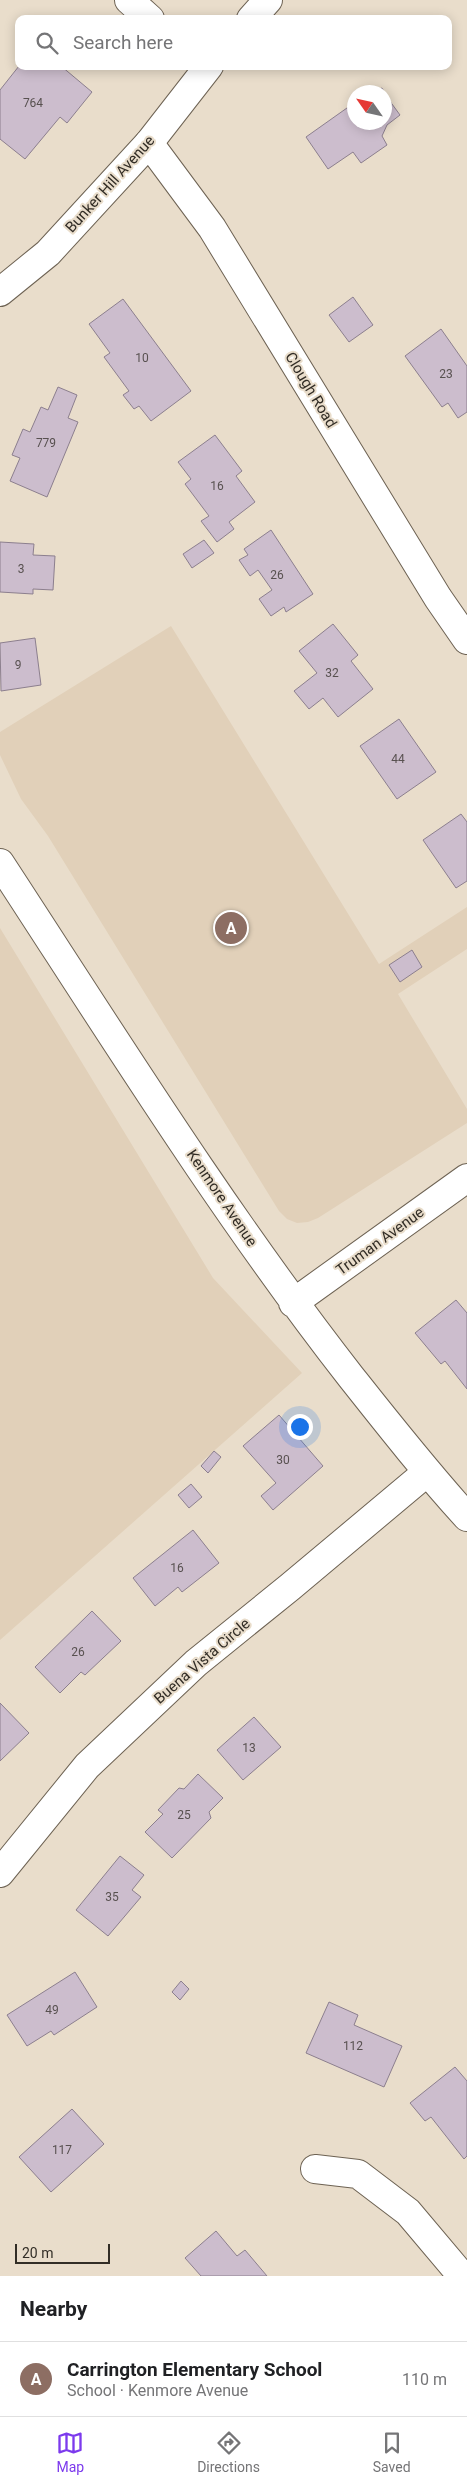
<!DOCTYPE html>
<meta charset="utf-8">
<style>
body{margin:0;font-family:Roboto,sans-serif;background:#f2f2f2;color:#202124}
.compass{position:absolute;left:347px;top:85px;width:45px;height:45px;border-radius:50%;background:#fff;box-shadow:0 2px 12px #0003;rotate:304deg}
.scale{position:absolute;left:15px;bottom:12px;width:95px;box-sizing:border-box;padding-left:5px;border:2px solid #322d26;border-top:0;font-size:14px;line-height:18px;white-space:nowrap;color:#322d26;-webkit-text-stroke:4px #e9ddcb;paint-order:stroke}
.you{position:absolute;left:299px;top:1426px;width:18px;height:18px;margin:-12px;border:4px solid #fff;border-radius:50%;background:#1a73e8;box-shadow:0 0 0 8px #1a73e833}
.badge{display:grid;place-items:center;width:32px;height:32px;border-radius:50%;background:#7c3aed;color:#fff;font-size:16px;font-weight:700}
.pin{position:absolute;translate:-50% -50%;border:2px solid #fff;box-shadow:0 1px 5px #0006}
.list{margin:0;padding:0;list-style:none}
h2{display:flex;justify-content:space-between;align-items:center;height:65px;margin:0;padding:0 20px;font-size:21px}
h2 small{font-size:16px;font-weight:400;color:#757577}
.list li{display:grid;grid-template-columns:32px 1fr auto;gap:15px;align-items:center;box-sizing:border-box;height:75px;padding:0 20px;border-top:1px solid #e0e0e0}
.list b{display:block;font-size:19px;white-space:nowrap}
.list p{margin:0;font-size:16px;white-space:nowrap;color:#757577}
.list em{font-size:16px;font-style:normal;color:#757577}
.icon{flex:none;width:28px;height:28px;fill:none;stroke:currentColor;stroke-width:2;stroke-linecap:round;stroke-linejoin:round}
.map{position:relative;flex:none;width:467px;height:2276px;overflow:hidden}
.search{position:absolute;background:#fff;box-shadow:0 2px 12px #0003;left:15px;right:15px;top:15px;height:55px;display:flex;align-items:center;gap:12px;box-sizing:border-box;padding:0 18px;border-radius:10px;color:#757577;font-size:19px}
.sheet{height:140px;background:#fff}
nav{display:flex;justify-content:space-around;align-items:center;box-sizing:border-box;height:70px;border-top:1px solid #e0e0e0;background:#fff;font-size:14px;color:#757577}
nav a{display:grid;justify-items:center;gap:2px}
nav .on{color:#7c3aed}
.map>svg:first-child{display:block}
</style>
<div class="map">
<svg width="467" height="2276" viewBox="0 0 467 2276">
<rect width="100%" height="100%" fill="#e9ddcb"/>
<path fill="#e1d0b9" d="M171 626 379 964 467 907V949L398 994 467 1109V1123L318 1218 308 1222 297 1223 287 1219 279 1211 48 836 21 799 0 755V732Z
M0 928 213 1278 302 1373 0 1640Z"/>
<path fill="#ccbdcd" stroke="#8c7f8e" d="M19 66H61L92 92 67 123 60 117 25 159 0 139V90Z
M382 88 384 92H370Z
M384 93 400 115 387 125 382 136 387 145 361 163 353 152 328 169 306 137 354 103V122H384Z
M353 297 373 325 349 342 329 315Z
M123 299 191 391 151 421 139 406 134 409 123 395 129 391 104 357 110 353 89 324Z
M441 329 467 366V412L458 418 448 403 442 407 405 356Z
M58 387 77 395 68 418 78 422 47 497 10 481 20 458 12 455 23 429 30 432 41 407 48 410Z
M215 435 242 471 236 476 255 502 229 522 234 529 217 542 201 521 209 516 185 484 191 479 178 462Z
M271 530 313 594 286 612 284 607 271 616 259 599 272 590 258 570 250 576 239 560 248 555 244 549Z
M204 540 214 553 192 568 183 554Z
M0 542 34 544 33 555 55 556 53 590 33 589V594L0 592Z
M333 624 358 655 351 661 373 689 338 717 323 698 309 709 294 691 317 673 299 651Z
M35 638 41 685 1 691 0 643Z
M399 719 436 772 397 799 360 746Z
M461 814 467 822V881L456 888 423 840Z
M412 950 422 967 400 982 389 965Z
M456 1300 467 1313V1389L445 1361 441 1364 415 1333Z
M279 1415 323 1466 273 1510 261 1496 276 1483 243 1446Z
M214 1451 221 1457 208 1473 201 1466Z
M191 1484 202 1497 189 1508 178 1495Z
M193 1530 219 1563 182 1592 178 1587 155 1606 133 1578Z
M92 1611 121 1641 85 1675 81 1672 60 1693 35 1667Z
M0 1703 29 1733 0 1761Z
M254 1717 281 1747 243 1780 217 1750Z
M198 1774 223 1798 209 1812 211 1818 172 1858 145 1832 163 1814 158 1810 179 1788 184 1789Z
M120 1856 144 1875 132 1890 141 1897 108 1936 76 1910Z
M75 1972 97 2007 54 2035 51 2031 27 2046 7 2015Z
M181 1981 189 1989 180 2000 172 1992Z
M329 2002 358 2015 354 2025 402 2046 384 2087 306 2053Z
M455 2067 467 2081V2156L464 2159 431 2117 425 2121 410 2103Z
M72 2109 104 2144 51 2192 19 2157Z
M216 2231 237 2256 245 2250 267 2276H201L185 2258Z"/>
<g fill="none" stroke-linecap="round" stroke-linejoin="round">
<g stroke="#6d6253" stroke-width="30">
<path id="minor" d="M149 143 212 228 438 598 467 640
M0 863C113 1036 223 1213 351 1377 389 1425 426 1472 467 1517
M293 1303 467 1178
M0 1873 87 1766 196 1663 290 1587 426 1473
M315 2169 358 2174 408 2212 462 2276"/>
</g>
<g stroke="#6d6253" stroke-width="30">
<path id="tertiary" d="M129 0 150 19"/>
</g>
<g stroke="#6d6253" stroke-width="30">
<path id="secondary" d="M251 19 268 0
M0 292 48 253 149 143 209 66"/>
</g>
<use href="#minor" stroke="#fff" stroke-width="28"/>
<use href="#tertiary" stroke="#fff" stroke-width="28"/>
<use href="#secondary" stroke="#fff" stroke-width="28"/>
</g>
<g text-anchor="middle" stroke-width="4" stroke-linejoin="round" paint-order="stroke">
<g font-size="12" fill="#585150">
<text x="33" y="107">764</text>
<text x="142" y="362">10</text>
<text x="446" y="378">23</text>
<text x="46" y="447">779</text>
<text x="217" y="490">16</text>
<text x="21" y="573">3</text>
<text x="277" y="579">26</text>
<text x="18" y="669">9</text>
<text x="332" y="677">32</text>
<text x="398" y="763">44</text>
<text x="283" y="1464">30</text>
<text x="177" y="1572">16</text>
<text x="78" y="1656">26</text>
<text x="249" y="1752">13</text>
<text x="184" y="1819">25</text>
<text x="112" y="1901">35</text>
<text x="52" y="2014">49</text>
<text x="353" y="2050">112</text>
<text x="62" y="2154">117</text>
</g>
<g font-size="15" fill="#322d26" stroke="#e9ddcb">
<text transform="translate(110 184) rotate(-48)" y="5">Bunker Hill Avenue</text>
<text transform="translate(311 390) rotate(59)" y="5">Clough Road</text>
<text transform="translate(222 1198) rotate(56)" y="5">Kenmore Avenue</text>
<text transform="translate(380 1241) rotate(-36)" y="5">Truman Avenue</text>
<text transform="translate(202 1661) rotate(-41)" y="5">Buena Vista Circle</text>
</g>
</g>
</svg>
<svg class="compass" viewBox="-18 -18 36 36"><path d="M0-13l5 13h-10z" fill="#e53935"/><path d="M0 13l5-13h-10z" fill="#757577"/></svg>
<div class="scale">20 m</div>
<div class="you"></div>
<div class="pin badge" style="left:231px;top:928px;background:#8d6e63">A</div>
<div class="search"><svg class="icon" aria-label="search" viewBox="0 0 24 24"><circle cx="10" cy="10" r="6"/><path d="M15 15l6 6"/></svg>Search here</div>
</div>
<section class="sheet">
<h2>Nearby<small></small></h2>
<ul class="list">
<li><span class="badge" style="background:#8d6e63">A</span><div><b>Carrington Elementary School</b><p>School · Kenmore Avenue</p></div><em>110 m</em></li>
</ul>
</section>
<nav>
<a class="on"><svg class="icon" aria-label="map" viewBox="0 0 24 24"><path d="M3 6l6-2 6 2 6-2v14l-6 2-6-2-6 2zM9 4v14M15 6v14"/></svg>Map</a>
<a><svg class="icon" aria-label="directions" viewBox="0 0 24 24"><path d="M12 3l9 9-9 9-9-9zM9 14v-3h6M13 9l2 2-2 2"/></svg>Directions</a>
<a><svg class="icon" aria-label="saved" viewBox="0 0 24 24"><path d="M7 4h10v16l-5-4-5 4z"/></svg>Saved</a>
</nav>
